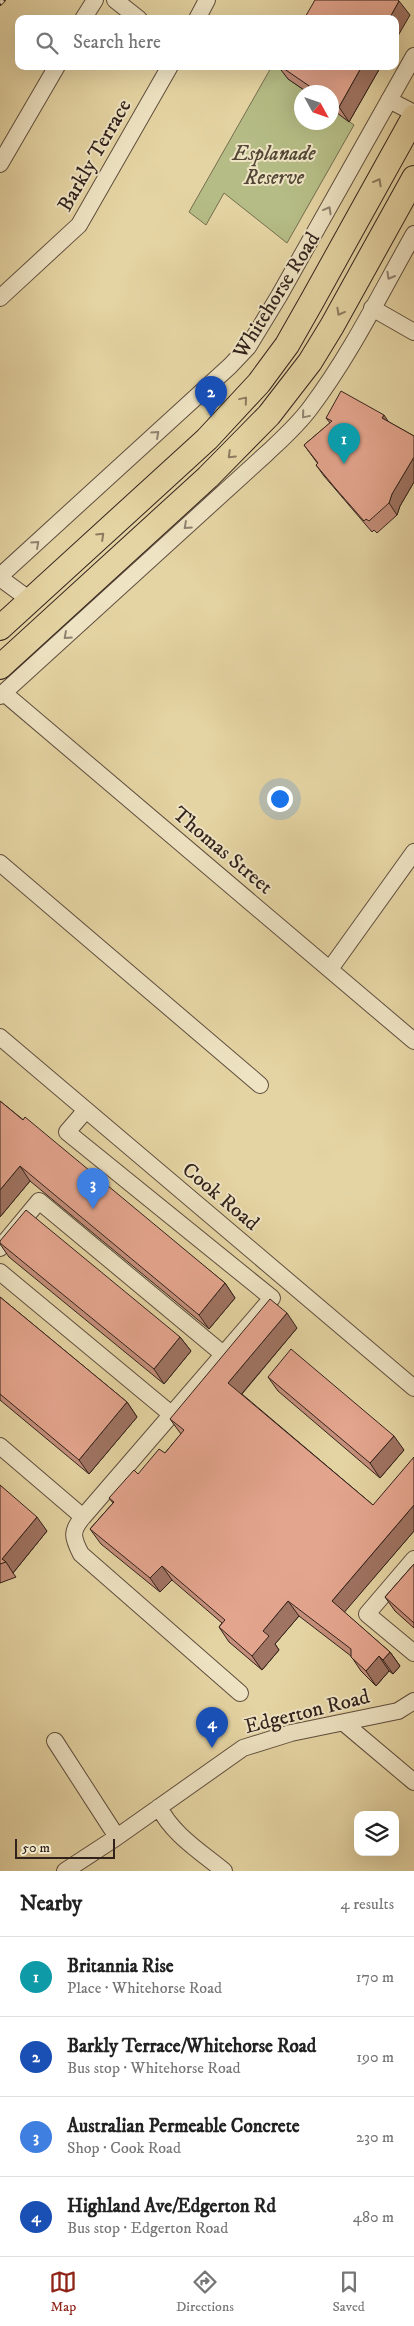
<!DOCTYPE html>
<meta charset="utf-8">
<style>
body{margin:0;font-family:"IM FELL DW Pica",serif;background:#f2f2f2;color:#222}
.controls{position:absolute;right:15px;bottom:15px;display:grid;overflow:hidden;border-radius:10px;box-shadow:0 5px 20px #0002}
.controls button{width:45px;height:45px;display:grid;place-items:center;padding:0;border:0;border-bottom:1px solid #e0e0e0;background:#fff;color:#222;font:25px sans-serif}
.compass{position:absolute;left:294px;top:85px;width:45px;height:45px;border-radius:50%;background:#fff;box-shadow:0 5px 20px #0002;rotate:130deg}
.scale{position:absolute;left:15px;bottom:12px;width:100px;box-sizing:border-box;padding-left:5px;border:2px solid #32221c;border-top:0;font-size:14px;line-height:18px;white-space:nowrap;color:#32221c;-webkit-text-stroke:4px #eee3c3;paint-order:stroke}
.you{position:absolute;left:279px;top:798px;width:18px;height:18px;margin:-12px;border:4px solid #fff;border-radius:50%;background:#1a73e8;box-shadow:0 0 0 8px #1a73e833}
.badge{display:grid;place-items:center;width:32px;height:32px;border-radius:50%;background:#8f2418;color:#fff;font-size:16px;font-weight:700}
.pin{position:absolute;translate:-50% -41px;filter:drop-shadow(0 1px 2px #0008)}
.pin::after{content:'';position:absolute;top:26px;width:18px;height:15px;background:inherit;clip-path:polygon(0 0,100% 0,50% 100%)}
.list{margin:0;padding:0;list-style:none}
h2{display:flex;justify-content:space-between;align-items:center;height:65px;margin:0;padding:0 20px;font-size:21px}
h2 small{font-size:16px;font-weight:400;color:#767676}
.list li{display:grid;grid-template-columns:32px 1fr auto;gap:15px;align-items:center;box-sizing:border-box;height:80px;padding:0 20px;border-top:1px solid #e0e0e0}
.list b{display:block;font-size:19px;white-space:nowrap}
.list p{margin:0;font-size:16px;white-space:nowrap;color:#767676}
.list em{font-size:16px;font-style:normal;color:#767676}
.icon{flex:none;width:28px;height:28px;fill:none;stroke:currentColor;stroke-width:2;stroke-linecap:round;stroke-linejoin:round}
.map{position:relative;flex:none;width:414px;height:1871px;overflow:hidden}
.search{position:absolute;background:#fff;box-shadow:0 5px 20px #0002;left:15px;right:15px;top:15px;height:55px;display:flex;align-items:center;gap:12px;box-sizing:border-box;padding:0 18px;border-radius:10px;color:#767676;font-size:19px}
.sheet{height:385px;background:#fff}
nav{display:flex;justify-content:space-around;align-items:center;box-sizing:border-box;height:70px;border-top:1px solid #e0e0e0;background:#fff;font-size:14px;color:#767676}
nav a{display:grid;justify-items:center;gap:2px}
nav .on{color:#8f2418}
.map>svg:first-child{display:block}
</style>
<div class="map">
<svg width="414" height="1871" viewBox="0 0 414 1871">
<rect width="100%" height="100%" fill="#e5d4a3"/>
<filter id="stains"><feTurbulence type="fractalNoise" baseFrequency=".004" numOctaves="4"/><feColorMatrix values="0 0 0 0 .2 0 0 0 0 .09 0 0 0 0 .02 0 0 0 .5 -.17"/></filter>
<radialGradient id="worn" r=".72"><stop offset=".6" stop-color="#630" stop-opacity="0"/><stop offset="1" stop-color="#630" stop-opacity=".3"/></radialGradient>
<path fill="#b5bc85" stroke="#746f50" d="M272 66H295L288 79 307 92H302V122H332V109L354 125 287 243 224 193 206 225 189 212Z"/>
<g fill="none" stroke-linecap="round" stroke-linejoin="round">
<g stroke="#5f4e3e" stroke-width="18">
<path id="minor" d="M115 0 139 19
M83 19 95 0
M197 19 207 0
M389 100 414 113
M0 164 57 66
M0 298 79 225 170 66
M372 308 414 332
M0 576 230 366 248 347 279 296 414 56
M0 578 30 600
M4 693 414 1041
M0 696 266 454C282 439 298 425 311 407 351 354 381 292 414 234
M0 863 260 1085
M330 969 414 852
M0 1037 414 1388
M0 1248 39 1201 223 1354
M0 1272 171 1414
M0 1446 83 1517 272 1298 67 1132 86 1110
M83 1517C71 1531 72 1537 81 1554L240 1693
M414 1559 367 1614 414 1653
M344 1723 414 1782
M55 1741 117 1837
M159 1807C172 1834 201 1852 224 1871
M65 1871 117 1837 243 1748 291 1733 398 1711 414 1701"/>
</g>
<g stroke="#32221c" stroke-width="26">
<path id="highway" d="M0 628 207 439 259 383 287 345 312 301 414 117
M0 667 208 477 269 415 310 362 332 326 414 178"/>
</g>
<use href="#minor" stroke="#eee3c3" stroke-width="16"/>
<use href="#highway" stroke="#e5d4a3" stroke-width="24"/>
<g stroke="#32221c" stroke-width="5.5">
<path id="rail" d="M0 3 3 0"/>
</g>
<use href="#rail" stroke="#eee3c3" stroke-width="4" stroke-dasharray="11" stroke-linecap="butt"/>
</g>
<path fill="#c48e7a" stroke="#32221c" d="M278 66H381L349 122 332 109V92H307L288 79Z
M326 418 389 422 414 436V482L400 506 397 515 377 533 374 530 372 532 324 476 316 465 318 464 304 445 330 423Z
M0 1101 225 1283 235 1298 209 1329 30 1181 0 1217Z
M0 1241 180 1337 191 1351 164 1384 9 1257 0 1244Z
M0 1297 127 1402 137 1417 89 1474 0 1400Z
M297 1328 242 1394 373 1505 414 1531 344 1612 390 1652 400 1666 393 1674 389 1671 376 1686 361 1671 351 1656 299 1616 275 1644 279 1650 262 1670 229 1642 219 1627 222 1623 172 1580 160 1592 101 1544 90 1529 113 1503 109 1498 165 1453 181 1434 170 1419Z
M268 1377 404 1450 380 1478 278 1391Z
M0 1485 47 1531 13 1573 16 1577 0 1583Z
M414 1564V1628L395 1611 385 1597Z"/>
<path fill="#a07463" stroke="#32221c" d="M399 1 410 15 395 41V19H389Z
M362 66H381L349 122 339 107Z
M384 415 392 427 382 418Z
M414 457V482L400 506 397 515 389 503 392 494Z
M20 1166 30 1181 0 1217V1190Z
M225 1283 235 1298 209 1329 199 1315Z
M287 1313 297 1328 239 1397 228 1383Z
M180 1337 191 1351 164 1384 154 1369Z
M127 1402 137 1417 89 1474 79 1460Z
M394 1436 404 1450 380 1478 370 1463Z
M414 1505V1531L342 1615 332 1601Z
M37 1517 47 1531 13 1573 6 1562 2 1559Z
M162 1566 172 1580 160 1592 150 1578Z
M288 1601 299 1616 275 1644 279 1650 262 1670 252 1656 263 1631Z
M390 1652 400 1666 393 1674 383 1660Z
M379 1656 389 1671 376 1686 366 1671Z"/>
<path fill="#e4a58e" stroke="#32221c" d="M315 0H398L399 1 389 19H304Z
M280 66H362L339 107 332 102V92H318Z
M341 391 384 415 382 418 414 436V457L392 494 389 503 369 521 366 519 364 521 336 489 316 465 318 463 304 445 332 421 326 418Z
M0 1101 23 1120 25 1117 225 1283 199 1315 20 1166 0 1190Z
M26 1210 180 1337 154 1369 0 1243V1241Z
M0 1297 127 1402 79 1460 0 1394Z
M270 1299 287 1313 228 1383 373 1505 414 1457V1505L332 1601 390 1652 383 1660 379 1656 366 1671 351 1657V1649L288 1601 263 1631 269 1636 252 1656 219 1627 225 1620 162 1566 150 1578 90 1529 114 1502 109 1498 134 1470 138 1474 159 1449 165 1453 184 1430 170 1419Z
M291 1349 394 1436 370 1463 268 1377Z
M0 1485 37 1517 2 1559 6 1562 0 1564Z
M414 1564V1623L385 1597Z"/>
<defs><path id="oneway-chevron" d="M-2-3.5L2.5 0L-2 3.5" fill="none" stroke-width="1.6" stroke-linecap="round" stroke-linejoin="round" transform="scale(1.25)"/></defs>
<g stroke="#8c7b60">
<use href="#oneway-chevron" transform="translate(378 182) rotate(-61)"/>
<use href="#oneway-chevron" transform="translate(340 312) rotate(119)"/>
<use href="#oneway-chevron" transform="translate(244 400) rotate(-50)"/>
<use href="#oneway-chevron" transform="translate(231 455) rotate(136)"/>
<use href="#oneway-chevron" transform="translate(101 536) rotate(-43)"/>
</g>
<g stroke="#908270">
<use href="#oneway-chevron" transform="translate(328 210) rotate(-61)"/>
<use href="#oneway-chevron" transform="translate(390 276) rotate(120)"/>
<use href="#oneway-chevron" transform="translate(305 415) rotate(130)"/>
<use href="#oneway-chevron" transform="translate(156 434) rotate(-42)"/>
<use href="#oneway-chevron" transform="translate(187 526) rotate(138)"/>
<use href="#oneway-chevron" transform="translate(36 544) rotate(-42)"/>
<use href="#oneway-chevron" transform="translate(67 636) rotate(138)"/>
</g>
<g text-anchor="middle" stroke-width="4" stroke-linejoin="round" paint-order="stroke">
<g font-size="21" font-style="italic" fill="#534836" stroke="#eee3c3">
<text x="274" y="160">Esplanade<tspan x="274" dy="24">Reserve</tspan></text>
</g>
<g font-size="21" fill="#32221c" stroke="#eee3c3">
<text transform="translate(94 155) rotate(-60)" y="7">Barkly Terrace</text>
<text transform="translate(276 295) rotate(-58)" y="7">Whitehorse Road</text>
<text transform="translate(223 850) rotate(40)" y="7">Thomas Street</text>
<text transform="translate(221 1196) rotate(40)" y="7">Cook Road</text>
<text transform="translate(307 1711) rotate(-14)" y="7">Edgerton Road</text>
</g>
</g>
<rect width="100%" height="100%" filter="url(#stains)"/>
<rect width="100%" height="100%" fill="url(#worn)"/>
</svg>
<div class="controls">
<button><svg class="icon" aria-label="layers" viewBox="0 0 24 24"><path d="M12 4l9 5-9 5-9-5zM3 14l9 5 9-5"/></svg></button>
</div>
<svg class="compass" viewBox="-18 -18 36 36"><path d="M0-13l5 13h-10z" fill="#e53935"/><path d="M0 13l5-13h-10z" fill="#767676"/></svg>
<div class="scale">50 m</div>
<div class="you"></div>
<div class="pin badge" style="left:344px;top:464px;background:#0f9aa8">1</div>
<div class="pin badge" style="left:211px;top:417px;background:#1a4fb4">2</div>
<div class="pin badge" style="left:93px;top:1209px;background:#3f7fe0">3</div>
<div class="pin badge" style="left:212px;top:1748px;background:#1a4fb4">4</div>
<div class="search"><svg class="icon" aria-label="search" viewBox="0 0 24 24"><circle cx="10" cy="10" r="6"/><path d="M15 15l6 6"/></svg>Search here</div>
</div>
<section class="sheet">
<h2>Nearby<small>4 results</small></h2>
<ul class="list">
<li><span class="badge" style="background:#0f9aa8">1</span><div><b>Britannia Rise</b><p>Place · Whitehorse Road</p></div><em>170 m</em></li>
<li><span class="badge" style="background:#1a4fb4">2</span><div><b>Barkly Terrace/Whitehorse Road</b><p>Bus stop · Whitehorse Road</p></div><em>190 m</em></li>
<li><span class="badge" style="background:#3f7fe0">3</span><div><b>Australian Permeable Concrete</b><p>Shop · Cook Road</p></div><em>230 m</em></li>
<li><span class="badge" style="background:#1a4fb4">4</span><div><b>Highland Ave/Edgerton Rd</b><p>Bus stop · Edgerton Road</p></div><em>480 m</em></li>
</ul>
</section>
<nav>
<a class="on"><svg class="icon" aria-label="map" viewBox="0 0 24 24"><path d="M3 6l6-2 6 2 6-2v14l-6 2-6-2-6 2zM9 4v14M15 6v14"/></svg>Map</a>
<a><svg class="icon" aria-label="directions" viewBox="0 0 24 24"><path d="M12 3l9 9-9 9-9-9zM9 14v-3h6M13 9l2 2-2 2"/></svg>Directions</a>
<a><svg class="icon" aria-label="saved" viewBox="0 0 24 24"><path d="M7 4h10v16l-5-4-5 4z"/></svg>Saved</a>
</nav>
